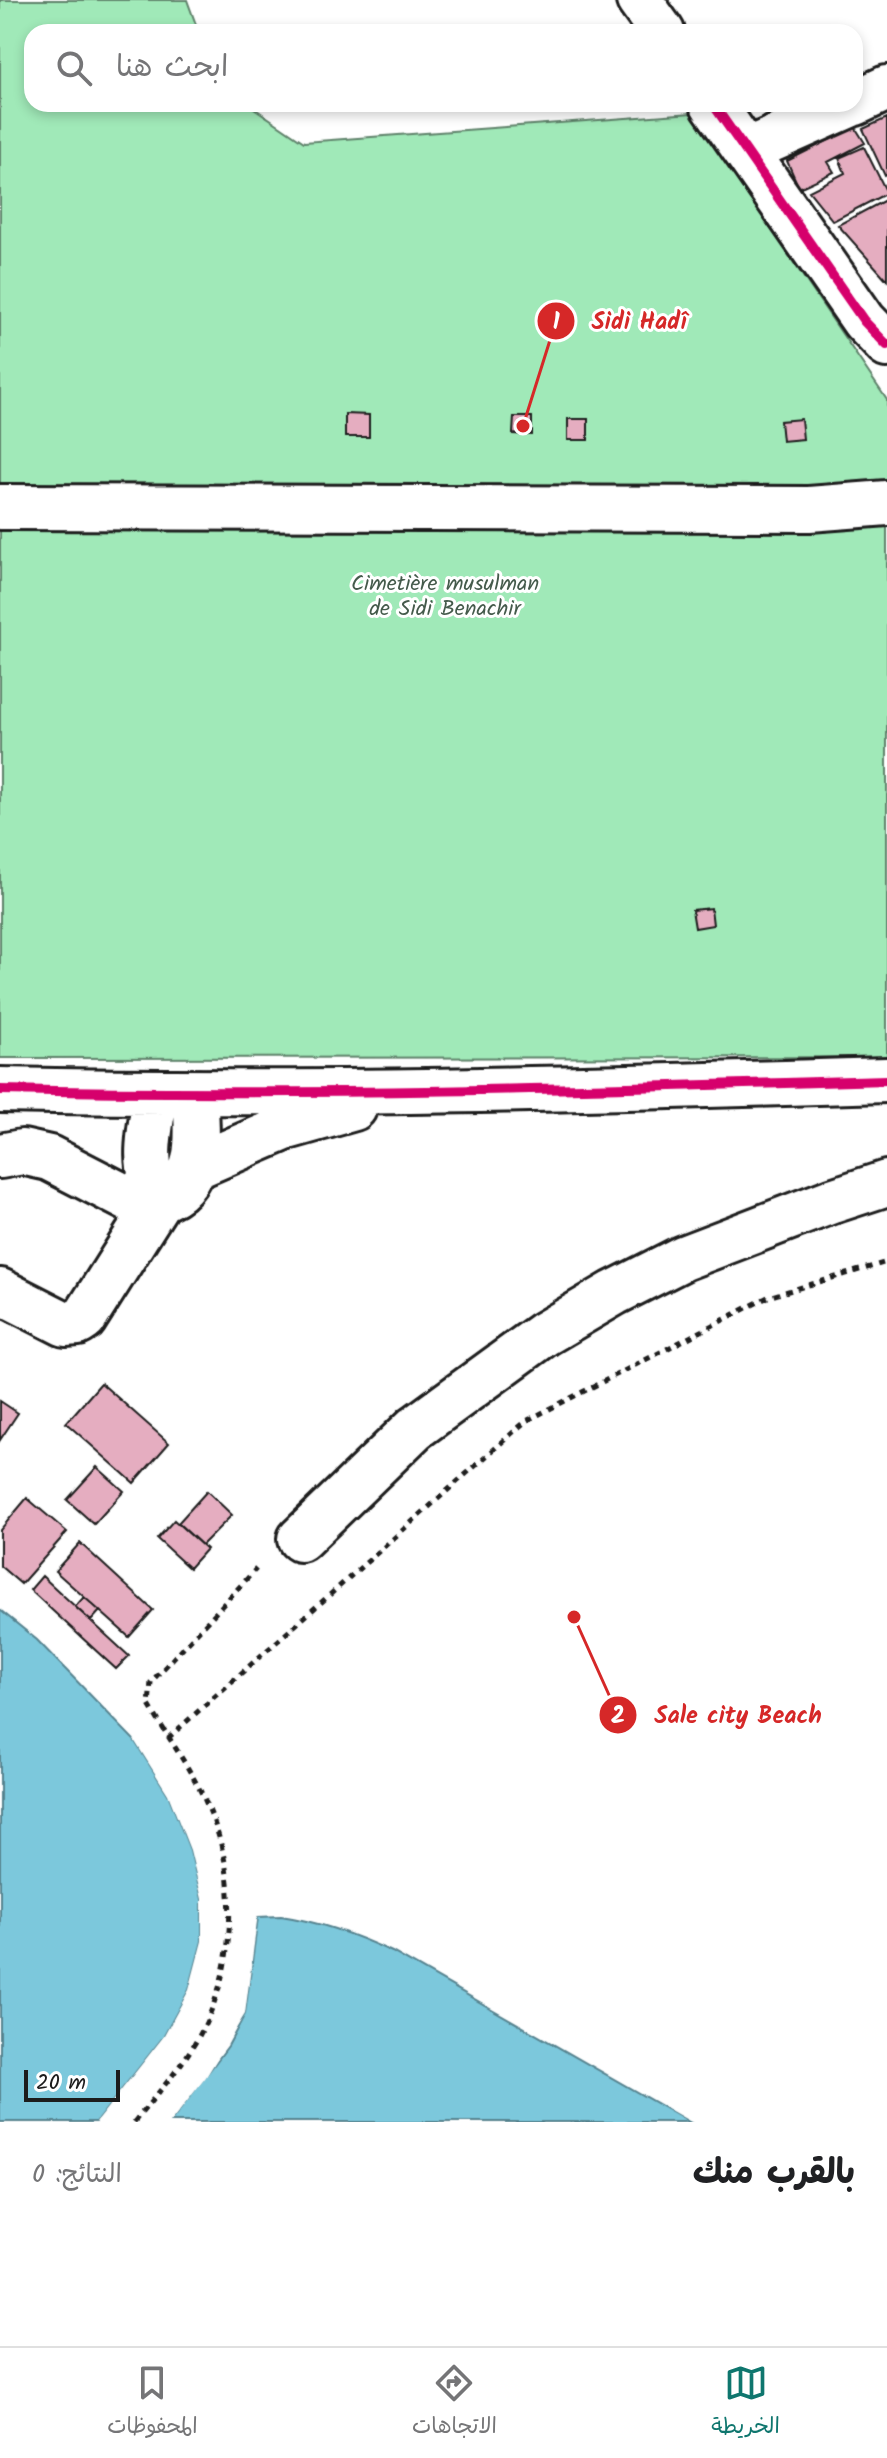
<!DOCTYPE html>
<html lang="ar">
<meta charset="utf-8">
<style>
body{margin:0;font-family:Kalam,"Playpen Sans Arabic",sans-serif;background:#f2f2f2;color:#202124;direction:rtl}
.scale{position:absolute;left:24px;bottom:20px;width:96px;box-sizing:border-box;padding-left:8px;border:4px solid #1c1c1c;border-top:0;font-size:22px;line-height:28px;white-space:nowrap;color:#1c1c1c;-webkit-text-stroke:6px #fff;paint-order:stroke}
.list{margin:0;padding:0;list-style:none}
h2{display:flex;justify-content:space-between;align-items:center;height:104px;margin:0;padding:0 32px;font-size:34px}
h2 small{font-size:26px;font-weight:400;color:#757577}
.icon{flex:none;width:44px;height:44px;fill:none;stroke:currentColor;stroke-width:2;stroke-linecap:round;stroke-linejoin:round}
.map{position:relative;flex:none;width:887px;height:2122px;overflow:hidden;direction:ltr}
.search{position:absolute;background:#fff;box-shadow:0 4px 12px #0003;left:24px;right:24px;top:24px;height:88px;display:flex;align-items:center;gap:20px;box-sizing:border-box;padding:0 28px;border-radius:24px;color:#757577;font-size:30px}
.sheet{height:224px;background:#fff}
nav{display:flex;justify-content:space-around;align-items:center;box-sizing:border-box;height:112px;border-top:2px solid #e0e0e0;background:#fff;font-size:22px;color:#757577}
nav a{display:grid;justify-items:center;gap:4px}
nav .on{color:#0f766e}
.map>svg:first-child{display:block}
</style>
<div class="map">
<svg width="887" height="2122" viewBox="0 0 887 2122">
<rect width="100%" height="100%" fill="#fff"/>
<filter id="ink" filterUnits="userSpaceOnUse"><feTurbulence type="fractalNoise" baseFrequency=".0125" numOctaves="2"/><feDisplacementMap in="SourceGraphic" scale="16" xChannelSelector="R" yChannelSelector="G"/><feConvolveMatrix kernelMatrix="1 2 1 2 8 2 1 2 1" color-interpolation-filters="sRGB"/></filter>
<g filter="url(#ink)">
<path fill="#a0e9b8" stroke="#5e826a" stroke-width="2" d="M0 0H187L198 30 32 32V104H248L304 142 692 113 887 400V1057L0 1058Z"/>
<path fill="#7cc8dc" stroke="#56838f" stroke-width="2" d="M0 1610 37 1640 134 1740 168 1794 190 1850 202 1899V1941L189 1990 164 2036 96 2122H0Z
M281 1916C321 1922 356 1935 392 1952L689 2122H171L228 2046 245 2014 258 1917Z"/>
<path fill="#fff" d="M137 1738 172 1792 193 1849 206 1899V1942L193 1992 168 2038 101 2122H96L164 2036 189 1990 202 1941V1899L190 1850 168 1794 134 1740Z
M258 1913 245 2014 206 2077 171 2122H167L224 2044 241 2013 254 1917Z"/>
<path fill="#e5adc0" stroke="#1c1c1c" stroke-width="2" d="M887 118V175L885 176 863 129Z
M855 127 865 143 828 162 834 172 799 188 787 161Z
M864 147 887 193 833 221 809 191 845 173 839 158Z
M887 199V280L838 225Z
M345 414 369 415V437H345Z
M514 417H532V435L513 434Z
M568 419H588V440H568Z
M801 419 803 439 782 441 780 421Z
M711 908 713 925 695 928 692 910Z
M101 1383 169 1443 134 1483 66 1423Z
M0 1401 18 1413 0 1440Z
M97 1467 124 1491 94 1524 67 1500Z
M207 1491 232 1515 202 1545 178 1523Z
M27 1498 67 1532 21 1584 0 1566V1530Z
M174 1520 206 1549 189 1568 157 1539Z
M80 1543 153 1610 129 1637 55 1571Z
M42 1576 129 1656 116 1669 30 1590Z
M84 1597 100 1611 91 1621 75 1607Z"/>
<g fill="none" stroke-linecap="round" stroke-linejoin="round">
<g stroke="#1c1c1c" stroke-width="50">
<path id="minor" d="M639 0 662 32
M855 103 887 88
M713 104 864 321 887 345
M746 151 852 104
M0 507 809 509 887 503
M0 1090C296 1096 591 1089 887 1080
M156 1093C150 1130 140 1165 160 1199
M0 1156 22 1152 49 1158 152 1211
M192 1168 287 1127 354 1108
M0 1291 65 1324 78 1323 84 1319 160 1199C205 1185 197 1130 195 1093
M300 1539 415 1428 544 1334 614 1293 683 1258 832 1201 887 1183"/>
</g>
<path stroke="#1c1c1c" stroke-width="5" stroke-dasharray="6 6" stroke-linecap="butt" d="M168 1738 526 1421 768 1297 887 1262
M134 2122C161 2089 191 2057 208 2018 237 1952 237 1871 207 1805 192 1770 168 1738 149 1705L151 1682 256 1569"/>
<use href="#minor" stroke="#fff" stroke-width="44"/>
<g stroke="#fff" stroke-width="15">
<path id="cycleway" d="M713 104 864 321 887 345
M0 1090C296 1096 591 1089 887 1080"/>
</g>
<use href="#cycleway" stroke="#d6006c" stroke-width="10"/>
</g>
</g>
<g text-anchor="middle" stroke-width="6" stroke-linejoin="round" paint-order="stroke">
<g font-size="22" fill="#445a4b" stroke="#fff">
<text x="445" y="590">Cimetière musulman<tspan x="445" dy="25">de Sidi Benachir</tspan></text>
</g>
</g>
<path fill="none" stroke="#d62828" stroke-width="3" d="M523 426L556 321M574 1617L618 1715"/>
<g fill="#d62828" stroke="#fff" stroke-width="3">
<circle cx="523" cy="426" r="8"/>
<circle cx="574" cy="1617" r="8"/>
<circle cx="556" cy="321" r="20"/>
<circle cx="618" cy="1715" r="20"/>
</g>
<g font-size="24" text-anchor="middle" font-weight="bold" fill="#fff">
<text x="556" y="329">1</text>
<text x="618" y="1723">2</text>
</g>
<g font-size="24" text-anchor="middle" font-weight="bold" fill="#d62828" stroke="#fff" stroke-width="6" stroke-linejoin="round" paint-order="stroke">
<text x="639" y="329">Sidi Hadî</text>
<text x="738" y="1723">Sale city Beach</text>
</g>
</svg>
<div class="scale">20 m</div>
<div class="search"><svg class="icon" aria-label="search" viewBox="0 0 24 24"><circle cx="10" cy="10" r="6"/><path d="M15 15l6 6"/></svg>ابحث هنا</div>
</div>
<section class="sheet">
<h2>بالقرب منك<small>النتائج: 0</small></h2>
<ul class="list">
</ul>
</section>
<nav>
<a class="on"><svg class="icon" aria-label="map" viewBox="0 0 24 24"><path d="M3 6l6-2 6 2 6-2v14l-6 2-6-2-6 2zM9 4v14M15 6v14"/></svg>الخريطة</a>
<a><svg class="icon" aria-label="directions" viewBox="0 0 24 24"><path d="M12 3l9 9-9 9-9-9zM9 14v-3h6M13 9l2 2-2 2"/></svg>الاتجاهات</a>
<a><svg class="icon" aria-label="saved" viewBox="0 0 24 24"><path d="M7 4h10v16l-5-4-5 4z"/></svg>المحفوظات</a>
</nav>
